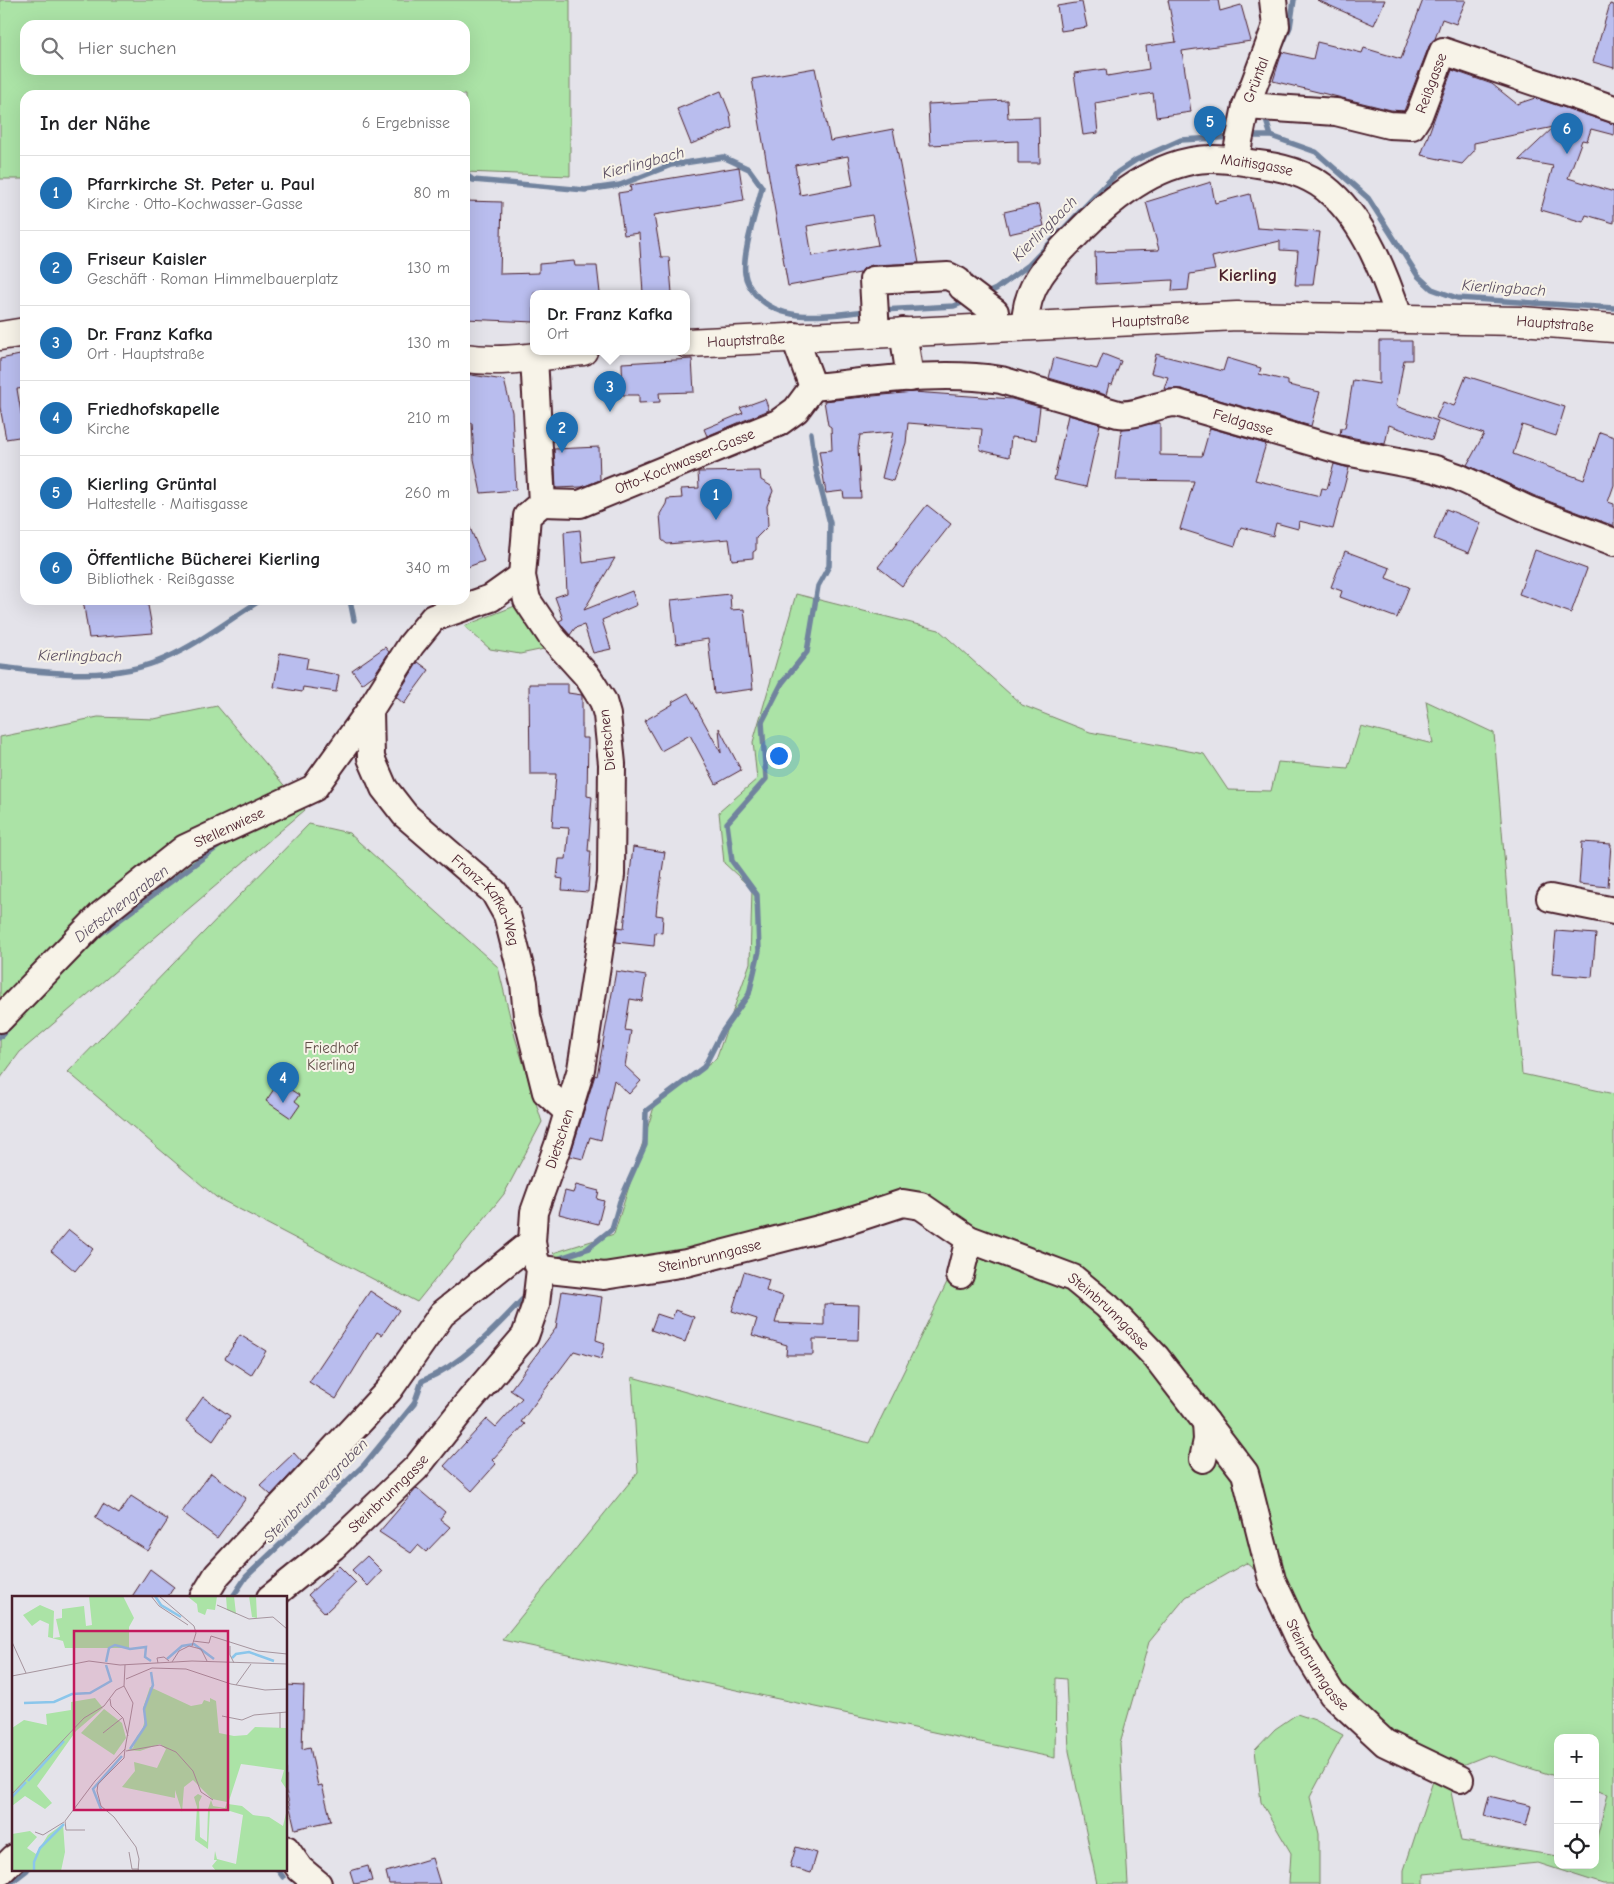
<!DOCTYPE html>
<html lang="de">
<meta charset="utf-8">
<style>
body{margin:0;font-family:"Comic Neue",sans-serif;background:#f6f6f6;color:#202124}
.controls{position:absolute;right:15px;bottom:15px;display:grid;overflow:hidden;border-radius:10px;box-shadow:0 5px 20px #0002}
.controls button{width:45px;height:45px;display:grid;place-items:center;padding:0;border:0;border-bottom:1px solid #e0e0e0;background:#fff;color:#202124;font:25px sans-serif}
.you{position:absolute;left:778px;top:755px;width:18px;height:18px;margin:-12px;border:4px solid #fff;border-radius:50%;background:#1a73e8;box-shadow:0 0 0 8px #1a73e833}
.badge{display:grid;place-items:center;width:32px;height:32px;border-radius:50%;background:#1f6fb2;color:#fff;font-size:16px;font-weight:700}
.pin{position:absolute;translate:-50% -41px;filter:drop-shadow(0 1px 2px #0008)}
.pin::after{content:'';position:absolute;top:26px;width:18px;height:15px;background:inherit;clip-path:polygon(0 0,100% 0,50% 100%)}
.popup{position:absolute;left:530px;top:290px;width:160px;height:65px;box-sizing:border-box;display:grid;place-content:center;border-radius:10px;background:#fff;filter:drop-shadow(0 1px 4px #0005);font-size:16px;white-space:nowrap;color:#757577}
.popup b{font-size:19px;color:#202124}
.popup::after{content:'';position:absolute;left:50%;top:100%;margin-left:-10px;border:10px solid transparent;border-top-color:#fff}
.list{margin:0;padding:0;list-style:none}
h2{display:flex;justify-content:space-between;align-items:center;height:65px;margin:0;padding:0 20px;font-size:21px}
h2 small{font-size:16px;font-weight:400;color:#757577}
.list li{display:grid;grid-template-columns:32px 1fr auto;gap:15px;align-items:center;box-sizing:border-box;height:75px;padding:0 20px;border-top:1px solid #e0e0e0}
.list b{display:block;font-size:19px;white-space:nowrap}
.list p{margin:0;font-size:16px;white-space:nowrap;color:#757577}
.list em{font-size:16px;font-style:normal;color:#757577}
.icon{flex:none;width:28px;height:28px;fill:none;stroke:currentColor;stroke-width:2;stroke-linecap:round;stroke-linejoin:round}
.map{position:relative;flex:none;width:1614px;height:1884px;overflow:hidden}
.search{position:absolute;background:#fff;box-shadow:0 5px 20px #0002;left:20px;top:20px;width:450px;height:55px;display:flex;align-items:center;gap:12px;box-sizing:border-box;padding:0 18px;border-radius:15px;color:#757577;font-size:19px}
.panel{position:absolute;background:#fff;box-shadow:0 5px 20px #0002;left:20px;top:90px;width:450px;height:515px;border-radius:15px}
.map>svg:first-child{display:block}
</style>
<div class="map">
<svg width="1614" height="1884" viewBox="0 0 1614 1884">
<rect width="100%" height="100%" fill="#e4e3ea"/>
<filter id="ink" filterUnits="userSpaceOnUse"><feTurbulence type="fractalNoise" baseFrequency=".02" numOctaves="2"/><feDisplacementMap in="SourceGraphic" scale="10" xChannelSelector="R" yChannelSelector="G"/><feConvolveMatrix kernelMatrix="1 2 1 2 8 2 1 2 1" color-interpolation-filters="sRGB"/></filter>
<g filter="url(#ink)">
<path fill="#abe3a6" stroke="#7a8168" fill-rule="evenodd" d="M0 0H570V176L465 172V95H25V179H0ZM25 25H465V70H25Z
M796 594 939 630 1022 705 1090 732 1204 754 1228 790 1271 791 1278 762 1348 768 1361 726 1433 744 1426 701 1494 733 1522 1074 1614 1094V1884H1603L1538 1863 1424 1874V1884H1404V1870L1435 1775 1449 1782 1461 1841 1558 1856V1865H1595V1845L1608 1794 1595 1790V1738H1558V1777L1488 1755 1453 1769 1392 1737 1351 1700 1267 1580 1246 1563 1186 1597 1149 1642 1120 1743 1128 1884H1097L1069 1751 1066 1679 1056 1678 1055 1758 502 1640 638 1472 632 1377 869 1443 965 1245 897 1194 686 1259 571 1268 553 1253 614 1234 654 1107 716 1059 750 963 752 889 724 863 719 812 757 779 753 742Z
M520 604 549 648 520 654 490 649 464 626Z
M217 706 305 810 20 1052 0 1079V737L98 717 154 719Z
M309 824 349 833 498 967 515 1037 542 1122 504 1194 417 1302 216 1197 68 1072Z
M1297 1714 1315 1720 1343 1735 1310 1797 1319 1834V1884H1289L1291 1853 1261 1802 1255 1750 1275 1729Z"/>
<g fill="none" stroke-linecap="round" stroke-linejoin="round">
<path stroke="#71839e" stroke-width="5.5" d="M1279 52 1290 27 1294 0
M1265 117 1271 136
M1246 136H1271L1316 152 1368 198 1418 276 1432 289 1457 298 1614 308
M465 174 473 180 585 190 620 185 671 165 723 157 749 169 762 187C757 209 742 252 745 274 746 281 750 288 755 294 783 326 830 314 868 311
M985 294 996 289 1029 265 1118 172 1136 160 1181 140 1234 137
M882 310 954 306 967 301
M350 600 354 620
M0 667C54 674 116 681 166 658 200 643 230 619 261 600
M99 935 220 845
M0 1037 12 1024
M557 1259 587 1249 612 1229 620 1201 645 1145 646 1111 704 1067 722 1032 749 994 759 951 757 895 732 861 727 823 766 779 762 722 782 683 807 652 818 586 829 566 830 523 816 470 811 433
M232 1598 246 1577 364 1465 414 1404 422 1381C461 1365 493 1331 522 1300
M278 1870 283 1877
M9 1884 27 1870"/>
</g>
<path fill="#b9bdee" stroke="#4a1f2b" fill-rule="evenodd" d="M1168 0H1218L1220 11 1241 5 1251 41 1182 51 1191 112 1156 117 1153 93 1095 103 1098 133 1083 135 1074 73 1106 69 1107 76 1149 69 1146 46 1176 42Z
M1317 0H1385L1374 25Z
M1423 0H1466L1456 24 1442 19 1435 39 1429 46 1404 111 1391 110 1273 81 1282 52 1313 59 1317 42 1362 53 1364 48 1401 59Z
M1082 2 1087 27 1061 31 1057 6Z
M1610 4 1614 5V68L1593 62Z
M815 68 830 141 893 129 919 263 872 265 864 268 860 273 788 286 752 79ZM848 156 853 185 800 195 795 165ZM872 215 878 245 812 256 807 226Z
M1452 70 1492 84 1517 104 1535 98 1614 124V135L1591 129 1587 141 1582 140 1568 178 1614 192V223L1586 215 1583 222 1541 210 1553 166 1519 160 1554 127 1474 143V151L1462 164 1421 155Z
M721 91 730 114 732 128 691 144 677 109Z
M1007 100 1008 118 1039 117 1040 163H1018V141L930 145 928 104Z
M739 167 744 200 654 215 661 257H669L672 293H643L639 233 624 235 618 193 631 191 630 185Z
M1211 182 1215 203 1250 194 1257 228 1320 232 1313 285H1295L1298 251 1280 250V241L1212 257 1215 270 1190 274 1188 290 1172 291 1173 280 1096 284 1095 252 1159 250 1146 202Z
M465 201 502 202 500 274 539 273V264L574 261 575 266H597L600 293H534V322L465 319Z
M1039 204 1044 226 1009 234 1004 212Z
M1379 341H1412V360H1404L1396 406 1438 421 1432 440 1389 425 1385 444 1340 435 1341 428H1345L1353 380 1379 384Z
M25 354V388L17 389 25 436 6 439 0 407V359Z
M1103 354 1121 361 1112 385 1109 384 1106 395 1049 378 1054 358 1097 369Z
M1156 354 1223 371 1227 358 1261 368 1259 374 1288 381V385L1320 392 1311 426 1181 389H1164L1168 377 1151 373Z
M692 359 694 392 659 393 660 402 639 403V395H623L622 363Z
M465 374 504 380 512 412 516 490 481 493 474 459 472 423 465 422Z
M1466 376 1565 407 1556 436 1522 425 1513 454 1584 480 1600 432 1614 437V485L1608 502 1614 504V526L1535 496 1467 465 1484 434 1436 418 1443 402 1454 406Z
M913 392 1012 399 1040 407 1036 440 1011 437 1009 457 980 450 982 429 908 423 906 443 893 481 882 478 893 432 860 435 858 448 861 498H844L843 491 826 493 819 451 832 450 831 427 828 425 824 401Z
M765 399 769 410 707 436 704 429 743 413 740 408Z
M1068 415 1100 424 1086 487 1054 480Z
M1156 423H1160V455L1202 456 1210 428 1266 444 1255 480 1320 496 1322 488 1327 489 1334 464 1349 468 1333 529 1299 521 1298 529 1276 523 1273 536 1241 527 1235 546 1180 529 1194 481 1116 480 1122 429Z
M599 447 600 480 582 487 556 488 554 449Z
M760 471 761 480 771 486 773 491 767 506 768 526 756 538V550L753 552V558L732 560 729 539 667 544 662 540 660 514 666 504 667 499 682 498 681 489 699 488 698 472Z
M927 505 951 524 902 586 878 567Z
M1446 509 1481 523 1469 553 1434 539Z
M465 516 484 561 465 568Z
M580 530 583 563 615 558 584 610 632 591 637 605 602 620 611 649 593 653 584 625 575 628 570 635 563 627 559 621 563 619 555 597 567 593 564 532Z
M1535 550 1587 569 1571 613 1519 594Z
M1345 551 1390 568 1386 578 1409 587 1397 618 1340 597 1342 591 1331 587Z
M730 594 731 610 744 609 753 689 714 694 708 639 676 644 671 600Z
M83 600H147L153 633 89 638Z
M385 647 389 652 374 675 362 684 352 670Z
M280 653 308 658 306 669 339 675 336 692 303 687 302 692 274 687Z
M418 662 429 670 404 704 396 697Z
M529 684H568V693L582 695V738H588L587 796 592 797 588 851H591L588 892 562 890 563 879 557 878 559 859H566L569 828 552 827 556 774H530Z
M688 693 721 753 719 728 741 770 716 784 690 735 661 751 644 721 673 704 672 702Z
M1582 842 1611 844 1608 887 1579 884Z
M633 847 665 852 657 904 656 915 663 916 662 933 655 932 654 946 616 942 618 927 624 928Z
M1556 931 1596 934 1592 977 1552 974Z
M616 971 646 976 642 1001 630 999 625 1030 631 1031 625 1066 641 1081 629 1094 614 1080 601 1140 590 1137 583 1159 570 1156 595 1075 597 1076Z
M285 1086 299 1095 295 1101 300 1105 291 1118 266 1101 274 1089 281 1093Z
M576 1185 599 1191 597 1199 604 1201 598 1224 559 1214 565 1191 573 1193Z
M69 1230 93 1249 75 1271 51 1251Z
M744 1272 769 1280 766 1291 783 1296 775 1323 824 1325V1304L859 1305 858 1340 813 1339V1355H786L787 1345 752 1335 757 1319 732 1311Z
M370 1291 399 1310 382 1335 377 1332 336 1399 309 1382Z
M562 1291 602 1297 596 1340 605 1343 601 1359 574 1351 521 1422 525 1424 492 1460 496 1464 472 1491 444 1466 487 1419 496 1427 522 1398 510 1390 556 1328Z
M675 1310 694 1317 685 1342 651 1330 657 1314 672 1319Z
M240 1335 266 1351 251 1375 225 1358Z
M203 1397 230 1416 213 1441 186 1421Z
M294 1453 302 1462 271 1495 260 1485Z
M211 1473 246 1498 217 1538 182 1512Z
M417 1488 445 1512 440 1519 450 1527 426 1552 418 1545 411 1553 379 1532Z
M131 1496 168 1520 148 1551 95 1518 103 1504 119 1514Z
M367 1556 382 1571 368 1586 352 1570Z
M339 1566 356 1583 325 1613 308 1595Z
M150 1569 174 1587 167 1598H131Z
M286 1685 304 1686 302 1749 310 1747 318 1786 322 1785 331 1821 295 1829 286 1791Z
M1489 1796 1531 1806 1526 1826 1484 1816Z
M796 1847 817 1853 811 1873 790 1867Z
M432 1858 440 1884H389L386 1872Z
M368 1866 372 1881 354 1884 350 1871Z"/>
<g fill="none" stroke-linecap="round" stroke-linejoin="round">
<g stroke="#4a1f2b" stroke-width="30">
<g id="minor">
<path id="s1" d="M1246 106 1336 112 1389 125 1412 126 1419 115 1443 51 1614 109"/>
<path id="s2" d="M1235 161 1246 106 1276 26 1273 0"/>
<path id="s3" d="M1025 325C1025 286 1049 262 1075 236 1110 199 1156 161 1209 159 1225 158 1242 162 1258 164 1283 167 1312 175 1331 193 1365 223 1385 275 1399 317"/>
<path d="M903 331 910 378"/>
<path d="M876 333 873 280 948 276 958 281 962 287 995 312 996 327"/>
<path d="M794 336 813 387"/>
<path d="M534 357 542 503"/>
<path id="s4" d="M813 387C875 381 940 370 1001 380L1118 414C1139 417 1156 403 1177 403L1346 452 1435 469 1458 477 1529 510 1614 542"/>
<path id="s5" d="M542 503 580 504 778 423 796 410 813 387"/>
<path id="s6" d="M370 710 371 758 384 788 405 815 494 892 507 915 524 983 527 1016 546 1092 568 1112"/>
<path d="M1550 898 1614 911"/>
<path id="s7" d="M0 1019 102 914 185 848 314 788 370 710 411 645 433 618 491 598 522 576"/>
<path id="s8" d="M540 1269 604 1276 686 1263 842 1223 903 1203 921 1206 969 1239 1073 1278 1107 1306 1156 1357 1245 1473 1272 1580 1302 1645 1332 1694 1385 1743 1460 1779"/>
<path d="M960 1275 969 1239"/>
<path d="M1203 1459 1207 1440 1206 1422"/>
<path d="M203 1598 217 1575 389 1390 442 1314 532 1242"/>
<path id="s9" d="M270 1598 333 1547 416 1468 465 1406 525 1336 536 1304 540 1269 535 1259 532 1242 534 1212 558 1145 581 1069 611 875 612 764 607 715 603 701 588 677 551 636 527 600 522 576 527 516 542 503"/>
<path d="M286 1849 300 1869 318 1884"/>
<path d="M0 1872 14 1858"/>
</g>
</g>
<g stroke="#4a1f2b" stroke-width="31">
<g id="major">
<path d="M0 336 25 332"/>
<path id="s10" d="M686 343 1237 316 1521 321 1614 328"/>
<path d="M465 358C504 364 544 355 583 351"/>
</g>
</g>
<use href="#minor" stroke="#f7f3e8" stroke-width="26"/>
<use href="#major" stroke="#f7f3e8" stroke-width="28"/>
</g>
</g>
<g text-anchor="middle" stroke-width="4" stroke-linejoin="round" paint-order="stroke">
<g font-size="15" fill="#4a1f2b" stroke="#f7f3e8">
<text dy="5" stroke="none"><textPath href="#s2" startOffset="84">Grüntal</textPath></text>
<text dy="5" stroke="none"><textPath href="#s1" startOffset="215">Reißgasse</textPath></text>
<text dy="5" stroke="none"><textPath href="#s3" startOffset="312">Maitisgasse</textPath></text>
<text dy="5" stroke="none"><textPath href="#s10" startOffset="465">Hauptstraße</textPath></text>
<text dy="5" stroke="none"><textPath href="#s10" startOffset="870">Hauptstraße</textPath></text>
<text dy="5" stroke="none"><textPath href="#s10" startOffset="60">Hauptstraße</textPath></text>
<text dy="5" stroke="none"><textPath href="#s4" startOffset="440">Feldgasse</textPath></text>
<text dy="5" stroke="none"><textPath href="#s5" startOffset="151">Otto-Kochwasser-Gasse</textPath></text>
<text transform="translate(607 740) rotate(-96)" y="5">Dietschen</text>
<text dy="5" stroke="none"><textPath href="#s7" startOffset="301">Stellenwiese</textPath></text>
<text dy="5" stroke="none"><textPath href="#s6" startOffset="235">Franz-Kafka-Weg</textPath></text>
<text dy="5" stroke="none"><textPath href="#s9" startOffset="572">Dietschen</textPath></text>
<text dy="5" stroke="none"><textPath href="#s8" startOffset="172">Steinbrunngasse</textPath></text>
<text dy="5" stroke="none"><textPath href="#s8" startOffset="609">Steinbrunngasse</textPath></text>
<text dy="5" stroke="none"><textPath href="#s9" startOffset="158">Steinbrunngasse</textPath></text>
<text dy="5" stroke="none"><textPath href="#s8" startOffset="1028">Steinbrunngasse</textPath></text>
</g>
<g font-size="15" fill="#62504a" stroke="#f7f3e8">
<text x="331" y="1053">Friedhof<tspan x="331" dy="17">Kierling</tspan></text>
</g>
<g font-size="16" font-style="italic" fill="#5e5165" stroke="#f7f3e8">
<text transform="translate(643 162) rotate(-15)" y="6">Kierlingbach</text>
<text transform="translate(1044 228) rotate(-45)" y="6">Kierlingbach</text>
<text transform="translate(1504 287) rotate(4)" y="6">Kierlingbach</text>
<text transform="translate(80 655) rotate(1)" y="6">Kierlingbach</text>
<text transform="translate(121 903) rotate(-38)" y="6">Dietschengraben</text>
<text transform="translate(315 1490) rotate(-45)" y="6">Steinbrunnengraben</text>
</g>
<g font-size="18" font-weight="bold" fill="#4a1f2b" stroke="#f7f3e8">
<text x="1248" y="281">Kierling</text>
</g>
</g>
<g transform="translate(12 1596)">
<rect width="275" height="275" fill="#e4e3ea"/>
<path d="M77 0H111L122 22 117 31V52H53L51 45 36 41 37 28 28 24 20 30 11 19 28 9 42 15 41 42 48 41 44 23 50 22V13L72 10 74 30 80 29ZM175 0H205L203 14 195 13 193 19 186 16 185 8ZM214 0H222L224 18 215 14ZM237 0H244L245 22 240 21ZM138 91 179 110 190 108 192 104 198 106V102L204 105 207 137 222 140 235 139 243 131 275 132V194L269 185 272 174 229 168 216 208 230 210 241 219 257 221 271 230 275 213V275H204L200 270 205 264H202L203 255 205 263 224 268 231 219 208 212 198 213 196 253 183 244 185 211 182 201 186 198 190 200 187 206 188 241 195 246 196 213 199 204 201 210 213 212 215 206 200 203 181 184 172 191 170 216 163 194V202L110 191 123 175 122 166 145 172 154 153 148 148 128 155 115 154 121 152 125 140 130 135 134 120 131 112ZM83 102 91 112 64 135 25 190 40 207 33 213 13 200 0 210V132L12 124 35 129 34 118 59 114V106ZM92 113 110 127 114 142 102 159 69 137ZM51 228 53 256 49 275H0V238L18 235 25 241 15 252 24 258 36 239Z" fill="#abe3a6"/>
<path fill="none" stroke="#8bc6eb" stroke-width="2.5" d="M143 0 149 9 169 21M220 62 224 58 237 56 262 65M155 63 170 50 182 48 202 63M94 66 97 52 103 49 118 53 134 51 133 61 139 65M12 107 42 106 60 98 78 97 99 85 94 69M118 153 134 129 132 113 141 89 139 76M16 185 52 145M0 201 14 186M89 213 81 193 110 160M22 275V266L28 252 52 228"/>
<path fill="none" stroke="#a6959e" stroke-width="1" d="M139 0 147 10 176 29M147 0 182 30 184 37 180 50M205 9 237 23 261 21 275 33M181 45 197 47 199 40 246 55 275 58M0 46 14 77M218 50V59L222 67M160 66 167 55 177 50 189 53 195 65M146 67 145 62 152 61 157 65M140 72 174 73 219 88 253 94 275 93M0 80 77 65 108 69 180 65 275 68M114 83 140 72M224 89 239 68M112 90 113 69M98 103 99 110 111 122 116 140M210 120 230 124 242 119 275 116M268 132V116M91 137 110 122M113 153 112 162 86 188 85 195 89 210 102 221 124 251 127 263 126 275M114 155 148 149 164 156 181 175 189 196 201 204M0 198 72 122 92 110 104 94 112 90M73 234H54L53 225 83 185 113 153 121 107 112 90M23 236 31 239 52 226M117 256 120 273H127"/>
<path fill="#c2185b" fill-opacity="0.15" stroke="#c2185b" stroke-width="2.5" d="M62 35H216V214H62Z"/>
<rect width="275" height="275" fill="none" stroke="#4a1f2b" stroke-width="2.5"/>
</g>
</svg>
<div class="controls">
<button>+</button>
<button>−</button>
<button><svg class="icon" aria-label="locate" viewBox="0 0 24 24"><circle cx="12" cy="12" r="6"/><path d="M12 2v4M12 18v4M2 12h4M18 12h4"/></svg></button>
</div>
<div class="you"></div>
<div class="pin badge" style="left:716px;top:520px">1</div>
<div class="pin badge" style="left:562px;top:453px">2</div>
<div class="pin badge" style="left:610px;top:412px">3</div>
<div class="popup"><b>Dr. Franz Kafka</b>Ort</div>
<div class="pin badge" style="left:283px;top:1103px">4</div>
<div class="pin badge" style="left:1210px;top:147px">5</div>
<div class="pin badge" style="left:1567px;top:154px">6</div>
<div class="search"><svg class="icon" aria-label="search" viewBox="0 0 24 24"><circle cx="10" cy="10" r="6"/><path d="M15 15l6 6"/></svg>Hier suchen</div>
<section class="panel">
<h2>In der Nähe<small>6 Ergebnisse</small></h2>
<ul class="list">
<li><span class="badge">1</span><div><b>Pfarrkirche St. Peter u. Paul</b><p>Kirche · Otto-Kochwasser-Gasse</p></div><em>80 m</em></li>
<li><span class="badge">2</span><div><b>Friseur Kaisler</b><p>Geschäft · Roman Himmelbauerplatz</p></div><em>130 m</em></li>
<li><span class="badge">3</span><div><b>Dr. Franz Kafka</b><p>Ort · Hauptstraße</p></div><em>130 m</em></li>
<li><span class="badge">4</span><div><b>Friedhofskapelle</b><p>Kirche</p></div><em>210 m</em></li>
<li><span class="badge">5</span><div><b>Kierling Grüntal</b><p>Haltestelle · Maitisgasse</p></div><em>260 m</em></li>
<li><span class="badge">6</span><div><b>Öffentliche Bücherei Kierling</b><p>Bibliothek · Reißgasse</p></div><em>340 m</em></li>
</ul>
</section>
</div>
